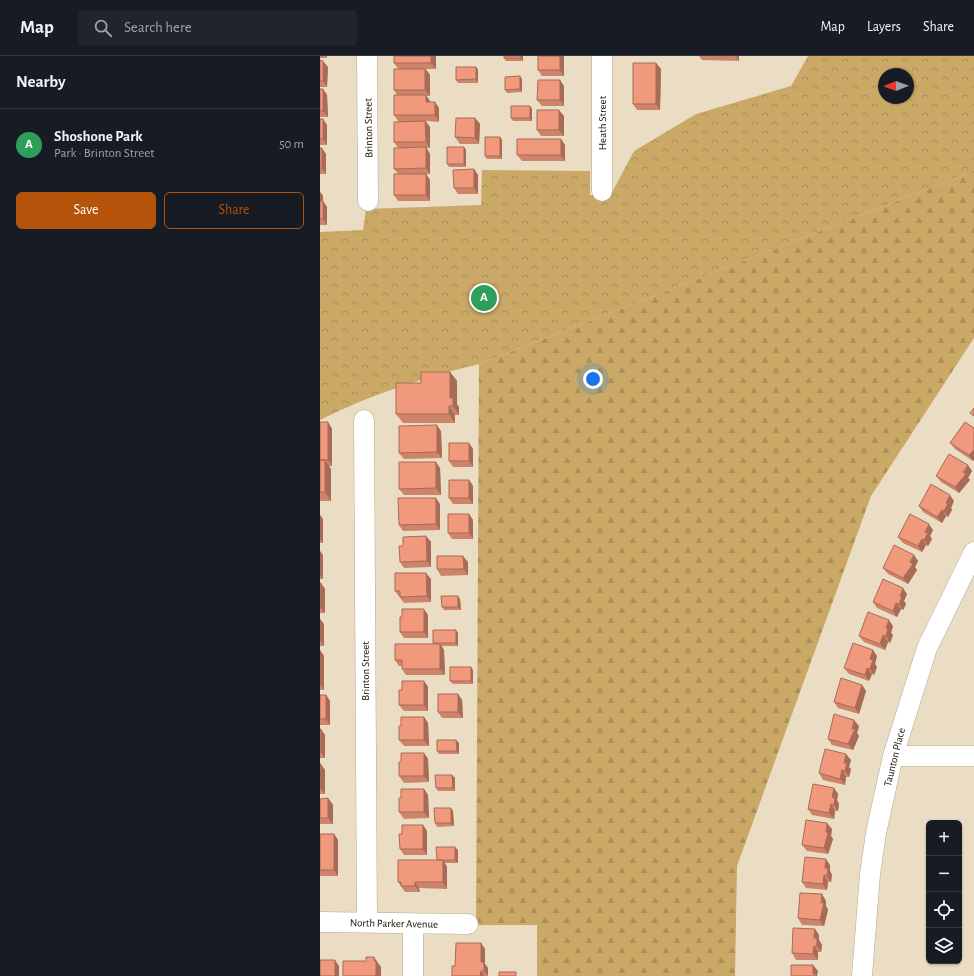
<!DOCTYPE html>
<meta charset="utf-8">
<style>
body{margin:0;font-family:"Alegreya Sans",sans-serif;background:#20242c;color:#f1f3f6}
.controls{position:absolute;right:12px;bottom:12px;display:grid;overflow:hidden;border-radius:6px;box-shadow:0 1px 3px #0004}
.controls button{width:36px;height:36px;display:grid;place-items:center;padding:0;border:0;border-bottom:1px solid #363941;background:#171b24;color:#f1f3f6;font:20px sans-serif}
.compass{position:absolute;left:558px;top:12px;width:36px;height:36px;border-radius:50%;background:#171b24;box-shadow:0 1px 3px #0004;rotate:269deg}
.you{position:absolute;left:273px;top:323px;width:14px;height:14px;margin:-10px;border:3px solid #fff;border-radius:50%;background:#1a73e8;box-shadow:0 0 0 6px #1a73e833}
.badge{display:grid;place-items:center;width:26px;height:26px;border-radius:50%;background:#b45309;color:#fff;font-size:13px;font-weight:700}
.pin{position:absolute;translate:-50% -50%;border:2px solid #fff;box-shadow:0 1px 4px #0006}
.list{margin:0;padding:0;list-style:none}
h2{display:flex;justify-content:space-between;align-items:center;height:52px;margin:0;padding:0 16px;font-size:17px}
h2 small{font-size:13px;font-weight:400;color:#9ea1a6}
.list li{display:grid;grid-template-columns:26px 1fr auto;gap:12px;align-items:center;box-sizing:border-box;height:72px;padding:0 16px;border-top:1px solid #363941}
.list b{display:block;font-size:15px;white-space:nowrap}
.list p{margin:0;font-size:13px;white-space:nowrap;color:#9ea1a6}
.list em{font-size:13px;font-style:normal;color:#9ea1a6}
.actions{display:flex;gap:8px;padding:12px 16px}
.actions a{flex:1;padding:9px 0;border:1px solid #b45309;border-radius:6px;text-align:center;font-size:14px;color:#b45309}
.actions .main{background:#b45309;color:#fff}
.icon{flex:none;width:22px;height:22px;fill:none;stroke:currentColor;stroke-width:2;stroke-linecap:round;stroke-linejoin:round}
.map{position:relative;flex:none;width:654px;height:920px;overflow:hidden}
header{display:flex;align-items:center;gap:24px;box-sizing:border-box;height:56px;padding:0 20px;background:#171b24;border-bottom:1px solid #363941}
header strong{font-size:19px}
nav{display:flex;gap:22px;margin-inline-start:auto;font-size:14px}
.search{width:280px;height:36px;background:#20242c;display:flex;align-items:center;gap:10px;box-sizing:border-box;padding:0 14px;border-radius:6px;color:#9ea1a6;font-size:15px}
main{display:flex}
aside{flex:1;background:#171b24}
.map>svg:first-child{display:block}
</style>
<header>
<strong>Map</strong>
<div class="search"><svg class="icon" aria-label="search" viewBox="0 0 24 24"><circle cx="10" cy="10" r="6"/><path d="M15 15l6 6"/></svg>Search here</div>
<nav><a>Map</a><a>Layers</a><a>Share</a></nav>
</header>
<main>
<aside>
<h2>Nearby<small></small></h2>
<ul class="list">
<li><span class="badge" style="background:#2e9e5b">A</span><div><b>Shoshone Park</b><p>Park · Brinton Street</p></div><em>50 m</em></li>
</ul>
<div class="actions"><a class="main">Save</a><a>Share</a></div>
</aside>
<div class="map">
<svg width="654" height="920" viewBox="0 0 654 920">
<defs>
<pattern id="forest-firs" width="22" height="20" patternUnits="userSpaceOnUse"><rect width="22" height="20" fill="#caa967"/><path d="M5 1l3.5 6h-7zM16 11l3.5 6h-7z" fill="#ad9058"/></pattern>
<pattern id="park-crowns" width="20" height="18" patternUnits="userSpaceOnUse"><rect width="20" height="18" fill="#caa967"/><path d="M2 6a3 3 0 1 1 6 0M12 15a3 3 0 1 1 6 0" fill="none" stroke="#ad9058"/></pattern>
</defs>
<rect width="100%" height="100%" fill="#eaddc4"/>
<path fill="url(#forest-firs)" d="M654 115V282L551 440 417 810 415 920H217V869H156L159 308Z"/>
<path fill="url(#park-crowns)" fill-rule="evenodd" d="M488 0H654V115L159 308C104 322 51 338 0 364V176L43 174 46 153 161 149 162 114 270 115V139L290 140 314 95 376 58 471 30ZM564 18H588V42H564Z"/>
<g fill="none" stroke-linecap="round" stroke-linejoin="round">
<g stroke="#b4a88f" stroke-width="21">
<path id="minor" d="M47 0 48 145
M282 135V0
M44 364 47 867
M573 700H654
M0 866 148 868
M93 867V920
M542 920 550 818 556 777 573 700 607 592 654 496"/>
</g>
<use href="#minor" stroke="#fff" stroke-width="20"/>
</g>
<path fill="#ce846b" d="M0 0H7V2H0Z
M116 0V13H106L110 19V40H106L110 46 119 52V66L106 65 110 71V92H106L110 98V118H106L110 124V145H78L74 139 78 118 74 113 78 92 74 86 78 65 74 59 77 39 74 34 78 13 74 7Z
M203 0V5H186L184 2Z
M244 0V20H222L218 14Z
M379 0H419V5L382 4Z
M0 4 8 11 7 31H0Z
M336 7 341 13 340 54H317L313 48Z
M156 11 158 14V27H138L136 24Z
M200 20 202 23V36L187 37 185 34Z
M244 30V50H222L217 44Z
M0 33H3L7 39 8 61H0Z
M210 50 212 53V65H193L191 62Z
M244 60V80H221L217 74Z
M155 62 160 68 159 88H140L135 81Z
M0 63H3L7 69V89H0Z
M180 81 182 84V103H167L165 100Z
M241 83 245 89V105H202L197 99Z
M144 91 146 94V111H129L127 108Z
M0 92 6 98V118H0Z
M154 113 158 119V138H138L134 132Z
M0 136 3 140V145L7 151V169H0Z
M130 316 137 325V348L139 351V359H135V367H83L76 358 101 327Z
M0 366H8L12 373V410H9L11 413V445H0Z
M645 366 653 405 635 393 630 387Z
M121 375 122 402 84 403 79 397Z
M153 393V411H133L129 405Z
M120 412 121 439H84L79 433Z
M652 415 648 422 650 424 639 437 621 426 616 420Z
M149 424 153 430V448H133L129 442Z
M634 445 631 452 632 454 628 461 626 460 622 467 603 456 599 450Z
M120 448V474L83 475 79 469Z
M149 458 153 464V483H132L128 477Z
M0 459 3 463V487H0Z
M613 474 610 480 612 483 608 490 606 489 602 496 583 487 578 481Z
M106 480 111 486V511L84 512 80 506 83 490Z
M0 495 3 499V523H0Z
M594 499 598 505 595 511 597 514 588 528 568 518 563 512Z
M148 506V519L121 520 117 513Z
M111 523V546L84 547 75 535Z
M0 527 5 533V557H0Z
M587 538 584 545 586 548 583 554 581 553 577 561 557 552 553 546Z
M140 543 141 554H124L122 551Z
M108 559V582H84L80 576Z
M0 563 4 568V590H0Z
M573 570 571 577 573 579 570 587 568 586 565 594 544 586 539 580Z
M138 577V590H122L124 594 125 619H86L82 613V610H79L75 604Z
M0 594 4 600V634H0Z
M557 600 555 608 557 611 554 619 552 618 549 625 529 618 524 612Z
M151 611 153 614V628H133L130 625Z
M104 625 108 631V655H84L79 649 82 634Z
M542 629 546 635 539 658 518 652 514 646Z
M138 638 142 644 143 662H122L118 656Z
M0 639H6L10 645V669H0Z
M104 661 108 667 109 690H84L79 684 81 670Z
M539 670 537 677 539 680 533 694 512 689 508 683Z
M0 673 5 679V702H0Z
M136 684 139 687V698H119L117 695Z
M104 697 108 703 109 726 84 727 79 720Z
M531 704 529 711 531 713 529 721H526L525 729 503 724 499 717Z
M0 708 5 714V738H0Z
M132 719 135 722V735H118L116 732Z
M514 732 518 738 517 744 519 748 518 755H515L514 763 492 759 488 753Z
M104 733 108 739 109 762 84 763 79 756 81 742Z
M8 742 13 749V768H0V743Z
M133 755 134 770 117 771 115 767Z
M103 769 107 775V799H84L80 793 82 778Z
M512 773 511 780 513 783 508 798 487 795 482 789Z
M0 778H14L18 784V820H0Z
M138 794V807H125L127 811V833L99 832 100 836H85L78 826 117 804Z
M510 809V815L512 819 511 826H508L507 834 486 832 482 826Z
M506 845V850L508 854 504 870 482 869 478 862Z
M495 873 499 879V884L502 889 501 896H498V904H476L472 897Z
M161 887 165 893V908L168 912V920H132L135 910Z"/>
<path fill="#a86b57" d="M111 0H116V13L111 7Z
M201 0H203V5L201 2Z
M240 0H244V20L240 14Z
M416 0H419V5Z
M3 5 8 11 7 31 3 25Z
M336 7 341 13 340 54 336 48Z
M156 11 158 14V27L156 23Z
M105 13 110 19V40L105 34Z
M200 20 202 23V36L200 33Z
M240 24 244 30V50L240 44Z
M3 33 7 39 8 61 3 55Z
M106 39 110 45V52L106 46Z
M115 46 119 52V66L115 59Z
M210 50 212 53V65L210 62Z
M239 54 244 60V80L239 74Z
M155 62 160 68 159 88 155 82Z
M3 63 7 69V89L3 83Z
M105 65 110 71V92L106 86Z
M180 81 182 84V103L180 100Z
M241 83 245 89V105L241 99Z
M106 91 110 98V118L106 112Z
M144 91 146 94V111L144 108Z
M2 92 6 98V118L2 112Z
M154 113 158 119V138L154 132Z
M106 118 110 124V145L106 139Z
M0 136 3 140V145L7 151V169L3 163 0 147Z
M130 316 137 325V348L139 351V359L133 350 130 342Z
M129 350 135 359V367L129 358Z
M8 366 12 373V410L8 404Z
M117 369 121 375 122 402 117 396Z
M149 387 153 393V411L149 405Z
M654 394V404L653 405 649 399Z
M5 404 11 413V445L5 436Z
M116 406 120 412 121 439 116 432Z
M648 409 652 415 648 422 650 424 639 437 635 431Z
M149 424 153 430V448L149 442Z
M630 439 634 445 631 452 632 454 628 461 624 455 626 447Z
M116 442 120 448V474L116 468Z
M622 454 626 460 622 467 617 461Z
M149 458 153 464V483L149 477Z
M0 459 3 463V487L0 483Z
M609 468 613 474 610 480 612 483 608 490 604 484 605 476Z
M106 480 111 486V511L107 505Z
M602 483 606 489 602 496 598 490Z
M0 495 3 499V523L0 519Z
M594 499 598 505 595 511 597 514 588 528 583 522Z
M143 500 148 506V519L144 513Z
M106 517 111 523V546L107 540Z
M1 527 5 533V557L0 551Z
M583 532 587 538 584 545 586 548 583 554 579 548 580 540Z
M138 540 140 543 141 554 138 551Z
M576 547 581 553 577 561 573 555Z
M104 553 108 559V582L104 576Z
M0 563 4 568V590L0 584Z
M569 564 573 570 571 577 573 579 570 587 566 580V572Z
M136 574 138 577V590L136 587Z
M563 579 568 586 565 594 560 588Z
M120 588 124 594 125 619 120 613Z
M0 594 4 600V634L0 628Z
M553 594 557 600 555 608 557 611 554 619 550 613V603Z
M151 611 153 614V628L151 625Z
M547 612 552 618 549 625 545 619Z
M104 625 108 631V655L104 649Z
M542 629 546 635 539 658 535 652Z
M138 638 142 644 143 662 138 656Z
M6 639 10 645V669L6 663Z
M104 661 108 667 109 690 104 684Z
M534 664 539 670 537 677 539 680 533 694 528 688Z
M1 673 5 679V702L1 696Z
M136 684 139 687V698L137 695Z
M104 697 108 703 109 726 104 720Z
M526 698 531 704 529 711 531 713 529 721 525 715 524 707Z
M1 708 5 714V738L0 732Z
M522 714 526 721 525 729 520 723Z
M132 719 135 722V735L133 732Z
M514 732 518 738 517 744 519 748 518 755 514 749 512 741Z
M104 733 108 739 109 762 104 756Z
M8 742 13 749V768L8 762Z
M511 748 515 755 514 763 509 757Z
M131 752 133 755 134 770 131 767Z
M507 767 512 773 511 780 513 783 508 798 504 792Z
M103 769 107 775V799L103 793Z
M14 778 18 784V820L14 814Z
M135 791 138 794V807L135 804Z
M506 803 510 809V815L512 819 511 826 507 820 505 812Z
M123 804 127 811V833L123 826Z
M504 819 508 826 507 834 503 828Z
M95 826 99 832 100 836 95 830Z
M502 838 506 845V850L508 854 504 870 500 864Z
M495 873 499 879V884L502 889 501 896 497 890 494 882Z
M161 887 165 893V908L168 912V920L164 915 161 906Z
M494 890 498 896V904L493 898Z
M54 901 61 911V920H56Z
M15 904 19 910V920H15Z
M493 909 498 915 497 920H494L493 918Z
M161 915 164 920H160Z"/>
<path fill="#f0997c" stroke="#a86b57" d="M74 0H111V7H74Z
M184 0H201V2H184Z
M218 0H240V14H218Z
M0 4 3 5V25H0Z
M313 7H336V48H313Z
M136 11H156V23L136 24Z
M74 13H105V34H74Z
M200 20V33L185 34V21Z
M218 24H240V44H217Z
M0 33H3V55H0Z
M74 39H106V46H115V59H74Z
M191 50H210V62H191Z
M217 54H239V74H217Z
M136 62H155V82L135 81Z
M0 63H3V83H0Z
M105 65 106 86H74V66Z
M165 81H180V100H165Z
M197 83H241V99H197Z
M106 91V112L74 113V92Z
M127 91H144V108H127Z
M0 92H2V112H0Z
M154 113V132H134L133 114Z
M74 118H106V139H74Z
M0 145H3V163H0Z
M101 316H130V342H133V350H129V358H76V327H101Z
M654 352V360L650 357Z
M0 366H8V404H0Z
M645 366 654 372V394L649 399 630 387Z
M117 369V396L79 397V370Z
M129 387H149V405H129Z
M629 398 648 409 643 416 646 418 635 431 616 420Z
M0 404H5V436H0Z
M79 406H116V432L79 433Z
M129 424H149V442H129Z
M611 428 630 439 626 447 628 448 624 455 622 454 617 461 599 450Z
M78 442H116V468L79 469Z
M128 458H149V477H128Z
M590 458 609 468 605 476 608 477 604 484 602 483 598 490 578 481Z
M106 480 107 505 80 506 79 490H83V481Z
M574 489 594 499 590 506 593 508 583 522 563 512Z
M117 500H143L144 513H117Z
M75 517H106L107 540 80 541V535H75Z
M563 523 583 532 580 540 582 541 579 548 576 547 573 555 553 546Z
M0 527H1L0 551Z
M121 540H138V551H122Z
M82 553H104V576H80V561H82Z
M548 556 569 564 566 572 568 573 566 580 563 579 560 588 539 580Z
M113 574H136V587H113Z
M533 587 553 594 550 603 553 604 550 613 547 612 545 619 524 612Z
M75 588H120V613H82V604H75Z
M130 611H151V625H130Z
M521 622 542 629 535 652 514 646Z
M82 625H104V649H79V634H82Z
M118 638H138V656H118Z
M0 639H6V663H0Z
M514 658 534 664 532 673H535L528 688 508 683Z
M81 661H104V684H79V670H81Z
M0 673H1V696H0Z
M117 684H136L137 695H117Z
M505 693 526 698 524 707H527L525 715 522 714 520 723 499 717Z
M81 697H104V720H79V706H81Z
M0 708H1L0 732Z
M115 719H132L133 732H116Z
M493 728 514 732 512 741 515 742 514 749 511 748 509 757 488 753Z
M81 733H104V756H79V742H81Z
M8 742V762H0V743Z
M114 752H131V767H115Z
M486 764 507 767 506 776 508 777 504 792 482 789Z
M82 769H103V793H80L79 778H82Z
M0 778H14V814H0Z
M116 791H135V804H117Z
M485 801 506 803 505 812H508L507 820 504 819 503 828 482 826Z
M78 804H123V826H95V830H81V826H78Z
M480 837 502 838 501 847H504L500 864 478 862Z
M473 872 495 873 494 882H497V890H494L493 898 472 897Z
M136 887H161V906H164V915H161L160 920H132V910H135Z
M46 901H54V905H56V920H23V905H46Z
M0 904H15V920H0Z
M471 909H493V918H496V920H471Z
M179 916H196V920H179Z"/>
<g text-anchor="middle" stroke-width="3.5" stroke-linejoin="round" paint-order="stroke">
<g font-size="11" fill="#140f07" stroke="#fff">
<text transform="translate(282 67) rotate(-90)" y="4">Heath Street</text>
<text transform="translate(48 72) rotate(-91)" y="4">Brinton Street</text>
<text transform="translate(45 615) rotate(-90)" y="4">Brinton Street</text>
<text transform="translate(574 701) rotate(-76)" y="4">Taunton Place</text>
<text transform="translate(74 867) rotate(1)" y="4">North Parker Avenue</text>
</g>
</g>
</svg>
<div class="controls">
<button>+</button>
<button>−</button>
<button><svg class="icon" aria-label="locate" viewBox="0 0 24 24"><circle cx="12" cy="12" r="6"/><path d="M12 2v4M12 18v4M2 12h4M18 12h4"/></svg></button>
<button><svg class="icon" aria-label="layers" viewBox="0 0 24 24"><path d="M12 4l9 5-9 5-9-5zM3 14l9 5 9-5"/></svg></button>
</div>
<svg class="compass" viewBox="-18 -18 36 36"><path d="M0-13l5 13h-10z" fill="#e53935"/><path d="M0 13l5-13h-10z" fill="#9ea1a6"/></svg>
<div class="you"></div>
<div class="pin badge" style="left:164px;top:242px;background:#2e9e5b">A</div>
</div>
</main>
